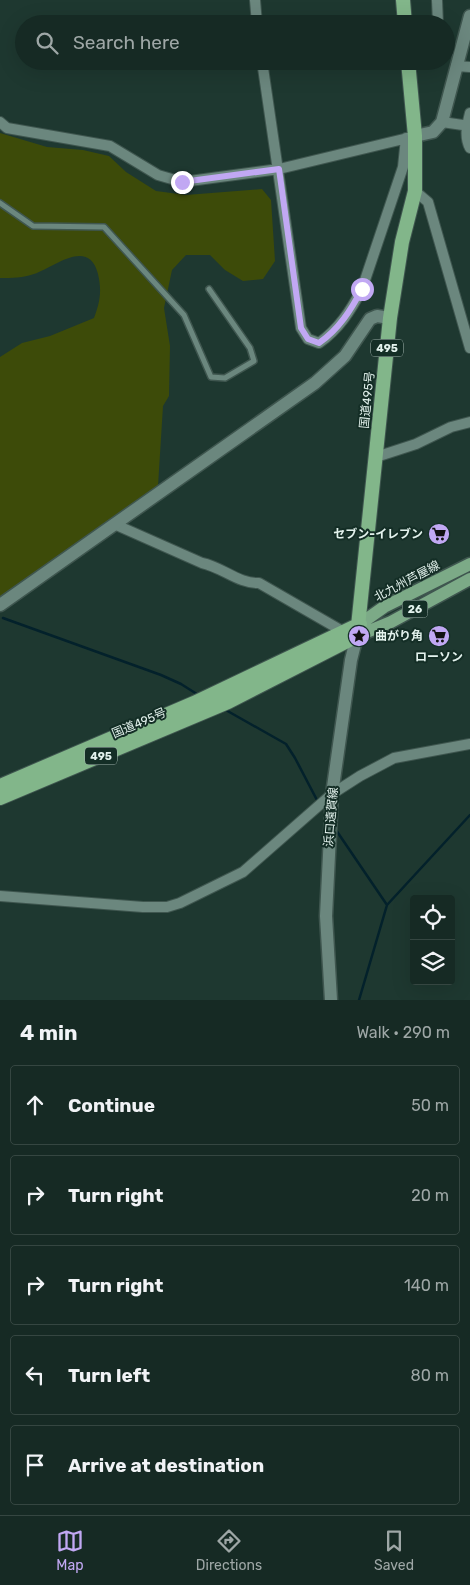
<!DOCTYPE html>
<meta charset="utf-8">
<style>
body{margin:0;font-family:Rubik,"Noto Sans JP",sans-serif;background:#1f322c;color:#f1f3f6}
.controls{position:absolute;right:15px;bottom:15px;display:grid;overflow:hidden;border-radius:5px;box-shadow:0 5px 20px #0002}
.controls button{width:45px;height:45px;display:grid;place-items:center;padding:0;border:0;border-bottom:1px solid #354641;background:#162a24;color:#f1f3f6;font:25px sans-serif}
.stop{position:absolute;width:15px;height:15px;margin:-11px;border:4px solid #c1a8f3;border-radius:50%;background:#fff}
.stop.end{background:#c1a8f3;border-color:#fff;box-shadow:0 1px 5px #0008}
.list{margin:0;padding:0;list-style:none}
h2{display:flex;justify-content:space-between;align-items:center;height:65px;margin:0;padding:0 20px;font-size:21px}
h2 small{font-size:16px;font-weight:400;color:#9ea7a6}
.list li{display:grid;grid-template-columns:32px 1fr auto;gap:15px;align-items:center;box-sizing:border-box;height:80px;margin:0 10px 10px;padding:0 10px;border:1px solid #354641;border-radius:5px}
.list b{display:block;font-size:19px;white-space:nowrap}
.list em{font-size:16px;font-style:normal;color:#9ea7a6}
.icon{flex:none;width:28px;height:28px;fill:none;stroke:currentColor;stroke-width:2;stroke-linecap:round;stroke-linejoin:round}
.map{position:relative;flex:none;width:470px;height:1000px;overflow:hidden}
.search{position:absolute;background:#162a24;box-shadow:0 5px 20px #0002;left:15px;right:15px;top:15px;height:55px;display:flex;align-items:center;gap:12px;box-sizing:border-box;padding:0 18px;border-radius:28px;color:#9ea7a6;font-size:19px}
.sheet{height:515px;background:#162a24}
nav{display:flex;justify-content:space-around;align-items:center;box-sizing:border-box;height:70px;border-top:1px solid #354641;background:#162a24;font-size:14px;color:#9ea7a6}
nav a{display:grid;justify-items:center;gap:2px}
nav .on{color:#c1a8f3}
.map>svg:first-child{display:block}
</style>
<div class="map">
<svg width="470" height="1000" viewBox="0 0 470 1000">
<rect width="100%" height="100%" fill="#1e3830"/>
<path fill="#3d4b09" d="M0 133 47 147 83 150 109 156 126 172 156 191 186 195 262 189 271 200 275 261 263 279 243 281 225 270 210 255H186L172 270 164 308 170 346 169 396 163 406 158 486 153 496 16 586 0 600V357L22 343 50 336 94 318C100 302 102 291 98 274 89 237 54 267 34 274 23 278 12 278 0 278Z"/>
<g fill="none" stroke-linecap="round" stroke-linejoin="round">
<path stroke="#03212b" stroke-width="2.5" d="M3 618 161 675 181 684 200 696
M224 709 286 744 295 758 318 802
M336 830 387 905
M359 1000 387 905 470 815"/>
<g stroke="#3f564f" stroke-width="8">
<path id="service" d="M0 203 33 226 104 227 184 315 211 377 225 378 254 361 250 348 209 289"/>
</g>
<g stroke="#3f564f" stroke-width="12">
<path id="minor" d="M255 0 257 24
M437 0 438 24
M262 61 301 328 308 339 319 343C339 329 351 310 362 289L403 167 406 138
M456 66 470 67
M470 113C467 125 464 137 470 148
M0 122 7 128 110 146 158 175 182 182 279 169 412 137
M442 122 470 126
M415 191 428 202 470 348
M376 457 416 444 451 427 470 422
M114 524 202 563C222 567 239 584 259 583L344 632
M0 896 143 907H167L180 903 243 872 332 794 360 776 394 758 470 744"/>
</g>
<g stroke="#3f564f" stroke-width="15">
<path id="tertiary" d="M415 136 433 132 442 122 470 16
M0 605 315 383 345 356 370 319 377 316 390 318"/>
</g>
<g stroke="#3f564f" stroke-width="15">
<path id="secondary" d="M331 1000 326 916 332 794 351 660 357 636"/>
</g>
<g stroke="#3f564f" stroke-width="15">
<path id="primary" d="M360 624 384 607 470 564
M357 636 391 622 470 579"/>
</g>
<g stroke="#3f564f" stroke-width="16">
<path id="trunk" d="M403 0 405 24
M0 786 194 703 360 624
M0 798 228 702 357 636 390 318 402 242 415 191V136L408 61"/>
</g>
<use href="#service" stroke="#6b877e" stroke-width="5"/>
<use href="#minor" stroke="#6b877e" stroke-width="10"/>
<use href="#tertiary" stroke="#6b877e" stroke-width="12"/>
<use href="#secondary" stroke="#6b877e" stroke-width="12"/>
<use href="#primary" stroke="#7caa87" stroke-width="12"/>
<use href="#trunk" stroke="#82b68a" stroke-width="14"/>
</g>
<g fill="none" stroke-linecap="round" stroke-linejoin="round">
<path stroke="#c1a8f3" stroke-width="6" d="M182 182 279 169 301 328 308 339 319 343C339 329 351 310 362 289"/>
</g>
<defs>
<g id="supermarket-disc" transform="scale(1.125)"><circle r="9.5" fill="#c1a8f3" stroke="#142e26"/><path d="M-6-5.5h2.5l.6 2H6L4.5 2H-2.5L-4.4-4H-6ZM-1.5 3.2a1.3 1.3 0 1 0 .1 0ZM3 3.2a1.3 1.3 0 1 0 .1 0Z" fill="#111"/></g>
<g id="sight-disc" transform="scale(1.125)"><circle r="9.5" fill="#c1a8f3" stroke="#142e26"/><path d="M0-6L1.8-2.2L6-1.7L2.9 1.2L3.7 5.4L0 3.3L-3.7 5.4L-2.9 1.2L-6-1.7L-1.8-2.2Z" fill="#111"/></g>
</defs>
<g fill-rule="evenodd">
<use href="#supermarket-disc" x="439" y="534"/>
<use href="#sight-disc" x="359" y="636"/>
<use href="#supermarket-disc" x="439" y="636"/>
</g>
<g text-anchor="middle" stroke-width="4" stroke-linejoin="round" paint-order="stroke">
<g fill="#142e26" stroke="#a5b7b1" stroke-width="1">
<rect x="371" y="339.5" width="32" height="17" rx="4"/>
<rect x="402.5" y="600.5" width="25" height="17" rx="4"/>
<rect x="85" y="747.5" width="32" height="17" rx="4"/>
</g>
<g font-size="11" font-weight="bold" fill="#e3f2ed">
<text x="387" y="352">495</text>
<text x="415" y="613">26</text>
<text x="101" y="760">495</text>
</g>
<g font-size="12" fill="#e3f2ed" stroke="#142e26">
<text transform="translate(367 400) rotate(-84)" y="4">国道495号</text>
<text transform="translate(407 581) rotate(-28)" y="4">北九州芦屋線</text>
<text transform="translate(139 723) rotate(-23)" y="4">国道495号</text>
<text transform="translate(331 817) rotate(-85)" y="4">浜口遠賀線</text>
</g>
<g font-size="12" font-weight="bold" fill="#e3f2ed" stroke="#142e26" text-anchor="end">
<text x="423" y="538">セブン-イレブン</text>
<text x="375" y="640" text-anchor="start">曲がり角</text>
<text x="439" y="661" text-anchor="middle">ローソン</text>
</g>
</g>
</svg>
<div class="controls">
<button><svg class="icon" aria-label="locate" viewBox="0 0 24 24"><circle cx="12" cy="12" r="6"/><path d="M12 2v4M12 18v4M2 12h4M18 12h4"/></svg></button>
<button><svg class="icon" aria-label="layers" viewBox="0 0 24 24"><path d="M12 4l9 5-9 5-9-5zM3 14l9 5 9-5"/></svg></button>
</div>
<div class="stop" style="left:362px;top:289px"></div>
<div class="stop end" style="left:182px;top:182px"></div>
<div class="search"><svg class="icon" aria-label="search" viewBox="0 0 24 24"><circle cx="10" cy="10" r="6"/><path d="M15 15l6 6"/></svg>Search here</div>
</div>
<section class="sheet">
<h2>4 min<small>Walk · 290 m</small></h2>
<ul class="list">
<li><svg class="icon" aria-label="ahead" viewBox="0 0 24 24"><path d="M12 20V5M6 11l6-6 6 6"/></svg><div><b>Continue</b></div><em>50 m</em></li>
<li><svg class="icon" aria-label="right" viewBox="0 0 24 24"><path d="M7 20v-9h11M14 6l5 5-5 5"/></svg><div><b>Turn right</b></div><em>20 m</em></li>
<li><svg class="icon" aria-label="right" viewBox="0 0 24 24"><path d="M7 20v-9h11M14 6l5 5-5 5"/></svg><div><b>Turn right</b></div><em>140 m</em></li>
<li><svg class="icon" aria-label="left" viewBox="0 0 24 24"><path d="M17 20v-9H6M10 6l-5 5 5 5"/></svg><div><b>Turn left</b></div><em>80 m</em></li>
<li><svg class="icon" aria-label="arrive" viewBox="0 0 24 24"><path d="M6 21V4h12l-3 4 3 4H6"/></svg><div><b>Arrive at destination</b></div></li>
</ul>
</section>
<nav>
<a class="on"><svg class="icon" aria-label="map" viewBox="0 0 24 24"><path d="M3 6l6-2 6 2 6-2v14l-6 2-6-2-6 2zM9 4v14M15 6v14"/></svg>Map</a>
<a><svg class="icon" aria-label="directions" viewBox="0 0 24 24"><path d="M12 3l9 9-9 9-9-9zM9 14v-3h6M13 9l2 2-2 2"/></svg>Directions</a>
<a><svg class="icon" aria-label="saved" viewBox="0 0 24 24"><path d="M7 4h10v16l-5-4-5 4z"/></svg>Saved</a>
</nav>
